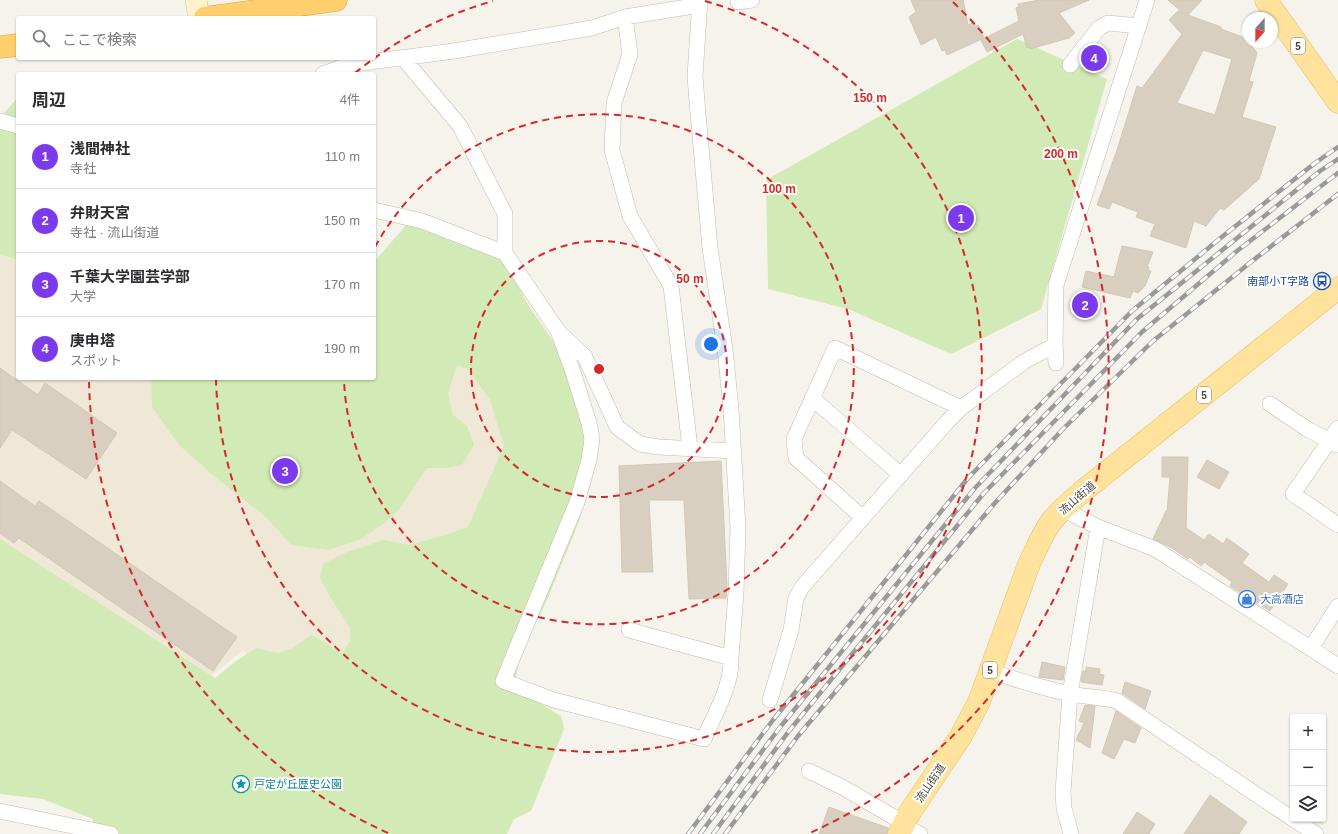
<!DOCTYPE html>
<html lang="ja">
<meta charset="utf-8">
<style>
body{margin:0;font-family:Helvetica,"Noto Sans JP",sans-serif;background:#f2f2f3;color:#2b2b33}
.controls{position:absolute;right:12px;bottom:12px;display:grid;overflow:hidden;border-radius:4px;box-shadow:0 1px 3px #0004}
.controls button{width:36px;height:36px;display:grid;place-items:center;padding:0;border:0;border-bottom:1px solid #e1e1e2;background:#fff;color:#2b2b33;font:20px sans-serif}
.compass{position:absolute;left:1242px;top:12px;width:36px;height:36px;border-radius:50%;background:#fff;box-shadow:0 1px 3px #0004;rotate:201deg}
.you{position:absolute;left:711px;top:344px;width:14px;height:14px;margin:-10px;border:3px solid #fff;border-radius:50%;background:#1a73e8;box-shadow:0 0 0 6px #1a73e833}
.badge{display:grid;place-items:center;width:26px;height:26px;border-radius:50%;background:#7c3aed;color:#fff;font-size:13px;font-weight:700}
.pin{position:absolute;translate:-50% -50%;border:2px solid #fff;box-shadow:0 1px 4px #0006}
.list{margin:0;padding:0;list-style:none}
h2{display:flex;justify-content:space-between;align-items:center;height:52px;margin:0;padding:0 16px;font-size:17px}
h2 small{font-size:13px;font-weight:400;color:#7c7c81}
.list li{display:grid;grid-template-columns:26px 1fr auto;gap:12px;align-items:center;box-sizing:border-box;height:64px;padding:0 16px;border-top:1px solid #e1e1e2}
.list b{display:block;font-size:15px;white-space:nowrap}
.list p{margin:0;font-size:13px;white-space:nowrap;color:#7c7c81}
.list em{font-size:13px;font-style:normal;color:#7c7c81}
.icon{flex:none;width:22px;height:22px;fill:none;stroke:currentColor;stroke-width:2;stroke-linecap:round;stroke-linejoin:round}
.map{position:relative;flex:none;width:1338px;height:834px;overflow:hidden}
.search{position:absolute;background:#fff;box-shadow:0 1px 3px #0004;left:16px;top:16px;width:360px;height:44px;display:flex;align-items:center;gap:10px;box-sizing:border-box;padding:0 14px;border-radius:4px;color:#7c7c81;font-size:15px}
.panel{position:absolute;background:#fff;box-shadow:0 1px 3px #0004;left:16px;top:72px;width:360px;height:308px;border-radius:4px}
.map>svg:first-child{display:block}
</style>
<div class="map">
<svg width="1338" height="834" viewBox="0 0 1338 834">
<rect width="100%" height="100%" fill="#f6f3ec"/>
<path fill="#efe8d6" d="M0 130 18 135V378H374V272L561 365 496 689 553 708 523 785 402 834 243 650 160 719 0 622Z"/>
<path fill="#d2eab5" d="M1017 39 1107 79 1041 309 951 354 848 309 768 289 766 180Z
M18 97V260L0 254V118Z
M407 224 431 228 505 261 528 305 565 358 593 455 580 519 548 598 521 654 516 676 518 691 561 716 564 729 531 811 514 819 507 834H90L93 819 43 799 0 794V539L215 678 236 661 256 648 278 653 293 648 311 635 318 638 342 654 350 641V628L329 595 320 577 323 564 347 552 384 540 409 545 442 536 468 527 504 446 490 400 469 370 457 365 448 393 453 415 467 426 474 445 462 465 444 468H427L399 510 383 524 361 539 328 550 291 545 267 518 214 476 179 445 152 407 151 378H374V262Z"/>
<path fill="#d8cfc1" stroke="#d3c7b4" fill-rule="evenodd" d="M911 0H963L968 25 974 22 976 26 978 25 984 38 947 55 945 50 942 51 936 37 921 45 909 17 916 12Z
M1039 0H1089L1059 13 1075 33 1069 38 1030 49V47L1027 48 1023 34 987 52 981 40 1019 21 1016 8 1019 7 1018 4Z
M1168 0H1202L1188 15 1221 27V29L1245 38 1246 40 1249 42 1257 53 1249 81 1253 82 1242 117 1276 127 1259 179 1224 210 1220 208 1206 226 1194 221 1186 248 1150 236 1155 224 1136 217 1138 212 1112 202 1109 209 1097 205 1117 150 1137 86 1142 88 1182 34 1169 20 1178 11 1183 13ZM1203 50 1232 59 1215 115 1177 103Z
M955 206 968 215 961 225 948 217Z
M1122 246 1153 252 1147 267H1149L1148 270 1151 271 1145 286 1138 293 1133 291 1130 298 1082 287 1086 271 1114 277Z
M0 368 38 395 45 383 117 433 86 479 12 430 0 448Z
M1162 457H1188L1186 528 1204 540 1209 534 1223 544 1227 538 1249 554 1242 563 1269 582 1274 575 1288 584 1270 611 1230 586 1232 582 1204 562 1201 566 1190 557 1188 559 1172 548 1153 539 1166 511H1167L1170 477H1162Z
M1207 460 1229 472 1219 489 1197 477Z
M721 461 727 587 726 598 689 599 684 500H649L653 572H622L619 466Z
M0 481 35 506 39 501 237 637 213 671 19 538 14 543 0 533Z
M1042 662 1065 667 1063 680 1039 677Z
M1086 667 1100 669 1099 674 1104 675 1102 685 1081 682 1083 671H1086Z
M1125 682 1151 691 1145 709 1122 693Z
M1085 705 1095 706 1090 748 1076 740 1084 723 1079 721Z
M1116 711 1141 728 1135 743 1124 739 1114 759 1102 753Z
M1210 795 1247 822 1239 834H1184Z
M829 807 888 828 887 834H819Z
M1137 812 1155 824 1149 834H1123Z"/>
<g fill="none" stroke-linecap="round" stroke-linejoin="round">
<g stroke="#c2bbae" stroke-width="16">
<path id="street" d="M738 0V2L752 0
M403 58 460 126 505 214V253L558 331 585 357 617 427 640 444 659 447 733 451
M1070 65 1099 28 1108 23 1139 26
M323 74 347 65 454 51 592 28 625 17
M0 121 18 126
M374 210 422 221 505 253
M558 331 573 372 589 423 592 439 589 460 577 502 503 681 554 700 704 739C715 713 732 686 731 658L736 592 738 528 731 409 725 349 710 248 697 102 695 76 700 0
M1055 343 1056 363
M812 398 901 475
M1270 404 1307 429 1338 445
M1338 428 1293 494 1338 525
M690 448 671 286 630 216 612 150 614 103 630 54 625 17 700 5
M1062 509 1098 527 1155 549 1338 666
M863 518 796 458 794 439 835 348 961 408
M629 630 731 658
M1311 648 1338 606
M990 671C1017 680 1044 689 1071 694 1086 697 1102 697 1117 701L1293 819
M770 700 791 630 796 598 802 587 948 421 961 408 1025 361 1055 345 1056 285 1147 0
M809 771 844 788 904 823
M0 811 111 834
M1293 819 1316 834
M903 826 920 834
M1071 834 1064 808 1063 792 1070 694 1098 527"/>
</g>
<g stroke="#d6c79b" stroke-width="22">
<path id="secondary" d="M196 0 199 18"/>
</g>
<g stroke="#e6c16a" stroke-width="23">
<path id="primary" d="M1266 0 1338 102
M899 834 910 812 961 736 979 702 1029 564C1036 550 1042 534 1051 522 1060 510 1072 501 1083 491L1338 288"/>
</g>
<g stroke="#e0a43c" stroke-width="23">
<path id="highway" d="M205 18 336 0
M0 47 18 45"/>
</g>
<use href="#street" stroke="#fff" stroke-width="15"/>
<use href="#secondary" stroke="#fff3cd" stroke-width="21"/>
<use href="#primary" stroke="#ffe39c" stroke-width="22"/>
<use href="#highway" stroke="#ffcf6e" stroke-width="22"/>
<g stroke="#9a9a9a" stroke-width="4.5">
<path id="rail" d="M688 834 773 720 968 478 1132 311 1223 236 1315 163 1338 147
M700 834 781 726 975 488 1137 319 1320 171 1338 159
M713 834 789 731 984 493 1142 332 1237 251 1338 173
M725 834 798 736 994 504 1063 429 1153 341 1251 262 1338 194"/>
</g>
<use href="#rail" stroke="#fff" stroke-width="3" stroke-dasharray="9" stroke-linecap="butt"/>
</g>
<g fill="none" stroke="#d62828" stroke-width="2" stroke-dasharray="7 5">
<circle cx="599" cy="369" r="128"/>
<path d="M375 247A255 255 0 1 1 344 380"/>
<path d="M355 73A383 383 0 0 1 493 1M705 1A383 383 0 1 1 216 379"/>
<path d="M388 833A510 510 0 0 1 89 382M953 2A510 510 0 0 1 810 833"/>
</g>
<defs>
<g id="bus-ring" transform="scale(0.9)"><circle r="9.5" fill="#fff" stroke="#1a4fb4" stroke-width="1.5"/><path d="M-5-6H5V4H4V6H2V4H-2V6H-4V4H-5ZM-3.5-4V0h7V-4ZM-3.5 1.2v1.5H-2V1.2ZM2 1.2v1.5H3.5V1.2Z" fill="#1a4fb4"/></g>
<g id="shop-ring" transform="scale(0.9)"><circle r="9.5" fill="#fff" stroke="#3f7fe0" stroke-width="1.5"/><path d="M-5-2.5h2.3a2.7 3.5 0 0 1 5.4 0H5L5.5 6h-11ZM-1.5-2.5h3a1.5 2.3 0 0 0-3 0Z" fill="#3f7fe0"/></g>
<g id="sight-ring" transform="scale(0.9)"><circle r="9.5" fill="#fff" stroke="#0f9aa8" stroke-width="1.5"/><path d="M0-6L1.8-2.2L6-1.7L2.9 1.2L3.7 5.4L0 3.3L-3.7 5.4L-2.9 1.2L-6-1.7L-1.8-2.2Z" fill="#0f9aa8"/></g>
</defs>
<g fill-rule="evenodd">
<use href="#bus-ring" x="1322" y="281"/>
<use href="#shop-ring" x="1247" y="599"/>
<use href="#sight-ring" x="241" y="784"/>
</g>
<g text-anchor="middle" stroke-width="4" stroke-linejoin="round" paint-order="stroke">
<g fill="#fff" stroke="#817c74" stroke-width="1">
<rect x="1291" y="38" width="14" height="16" rx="3"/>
<rect x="1197" y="387" width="14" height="16" rx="3"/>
<rect x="983" y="662" width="14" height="16" rx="3"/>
</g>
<g font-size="10" font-weight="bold" fill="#4b4439">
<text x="1298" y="50">5</text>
<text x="1204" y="399">5</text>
<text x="990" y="674">5</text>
</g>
<g font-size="11" fill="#164399" stroke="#fff" text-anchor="end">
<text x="1309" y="285">南部小T字路</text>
</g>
<g font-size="11" fill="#4b4439" stroke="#fff">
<text transform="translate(1077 498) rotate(-41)" y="4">流山街道</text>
<text transform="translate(930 783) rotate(-56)" y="4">流山街道</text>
</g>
<g font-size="11" fill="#366cbe" stroke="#fff" text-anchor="start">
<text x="1260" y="603">大高酒店</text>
</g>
<g font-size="11" fill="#0d838f" stroke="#fff" text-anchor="start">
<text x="254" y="788">戸定が丘歴史公園</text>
</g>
</g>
<circle cx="599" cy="369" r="6" fill="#d62828" stroke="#fff" stroke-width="2"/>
<g font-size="12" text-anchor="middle" font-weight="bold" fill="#d62828" stroke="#fff" stroke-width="4" stroke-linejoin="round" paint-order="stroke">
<text x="870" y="102">150 m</text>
<text x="1061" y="158">200 m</text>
<text x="779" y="193">100 m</text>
<text x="690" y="283">50 m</text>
</g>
</svg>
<div class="controls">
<button>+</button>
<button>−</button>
<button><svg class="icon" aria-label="layers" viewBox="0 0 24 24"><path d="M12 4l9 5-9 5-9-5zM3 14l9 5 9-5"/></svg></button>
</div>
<svg class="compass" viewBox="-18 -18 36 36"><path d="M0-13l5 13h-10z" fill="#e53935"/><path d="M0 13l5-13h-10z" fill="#7c7c81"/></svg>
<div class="you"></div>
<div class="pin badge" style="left:961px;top:218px">1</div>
<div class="pin badge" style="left:1085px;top:305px">2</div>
<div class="pin badge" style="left:285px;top:471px">3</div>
<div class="pin badge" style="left:1094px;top:58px">4</div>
<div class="search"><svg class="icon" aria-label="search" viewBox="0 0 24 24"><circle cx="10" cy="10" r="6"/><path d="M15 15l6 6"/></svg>ここで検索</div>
<section class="panel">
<h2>周辺<small>4件</small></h2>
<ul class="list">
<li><span class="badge">1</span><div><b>浅間神社</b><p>寺社</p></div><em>110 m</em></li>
<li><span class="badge">2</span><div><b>弁財天宮</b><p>寺社 · 流山街道</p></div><em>150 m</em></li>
<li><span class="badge">3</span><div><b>千葉大学園芸学部</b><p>大学</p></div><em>170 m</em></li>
<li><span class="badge">4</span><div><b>庚申塔</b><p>スポット</p></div><em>190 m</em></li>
</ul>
</section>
</div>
